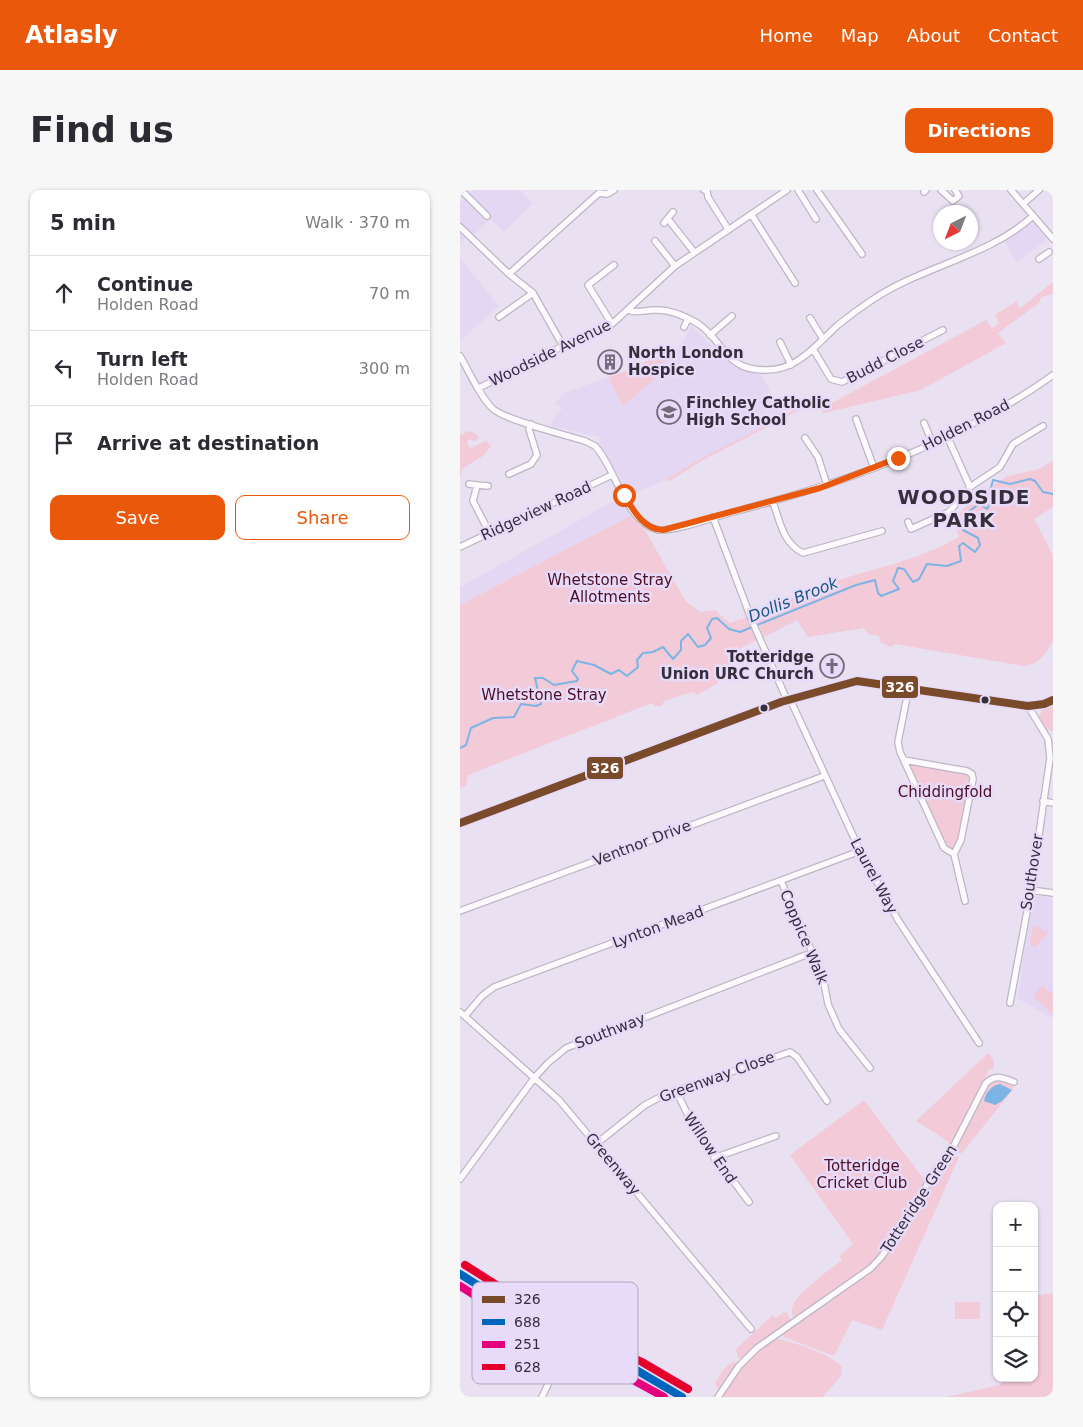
<!DOCTYPE html>
<meta charset="utf-8">
<style>
body{margin:0;font-family:"DejaVu Sans",sans-serif;background:#f7f7f7;color:#2b2b33}
.controls{position:absolute;right:15px;bottom:15px;display:grid;overflow:hidden;border-radius:10px;box-shadow:0 1px 4px #0004}
.controls button{width:45px;height:45px;display:grid;place-items:center;padding:0;border:0;border-bottom:1px solid #e1e1e2;background:#fff;color:#2b2b33;font:25px sans-serif}
.compass{position:absolute;left:473px;top:15px;width:45px;height:45px;border-radius:50%;background:#fff;box-shadow:0 1px 4px #0004;rotate:222deg}
.stop{position:absolute;width:15px;height:15px;margin:-11px;border:4px solid #ea580c;border-radius:50%;background:#fff}
.stop.end{background:#ea580c;border-color:#fff;box-shadow:0 1px 5px #0008}
.list{margin:0;padding:0;list-style:none}
h2{display:flex;justify-content:space-between;align-items:center;height:65px;margin:0;padding:0 20px;font-size:21px}
h2 small{font-size:16px;font-weight:400;color:#7c7c81}
.list li{display:grid;grid-template-columns:32px 1fr auto;gap:15px;align-items:center;box-sizing:border-box;height:75px;padding:0 20px;border-top:1px solid #e1e1e2}
.list b{display:block;font-size:19px;white-space:nowrap}
.list p{margin:0;font-size:16px;white-space:nowrap;color:#7c7c81}
.list em{font-size:16px;font-style:normal;color:#7c7c81}
.actions{display:flex;gap:10px;padding:15px 20px}
.actions a{flex:1;padding:11px 0;border:1px solid #ea580c;border-radius:10px;text-align:center;font-size:18px;color:#ea580c}
.actions .main{background:#ea580c;color:#fff}
.icon{flex:none;width:28px;height:28px;fill:none;stroke:currentColor;stroke-width:2;stroke-linecap:round;stroke-linejoin:round}
.map{position:relative;flex:none;width:593px;height:1207px;overflow:hidden;border-radius:10px}
header{display:flex;align-items:center;gap:30px;box-sizing:border-box;height:70px;padding:0 25px;background:#ea580c;color:#fff}
header strong{font-size:24px}
nav{display:flex;gap:28px;margin-inline-start:auto;font-size:18px}
.intro{display:flex;align-items:center;justify-content:space-between;box-sizing:border-box;height:120px;padding:0 30px}
h1{margin:0;font-size:35px}
.button{padding:12px 22px;border-radius:10px;background:#ea580c;color:#fff;font-size:18px;font-weight:700}
main{display:flex;gap:30px;padding:0 30px}
aside{flex:1;background:#fff;border-radius:10px;box-shadow:0 1px 4px #0004}
.map>svg:first-child{display:block}
</style>
<header>
<strong>Atlasly</strong>
<nav><a>Home</a><a>Map</a><a>About</a><a>Contact</a></nav>
</header>
<div class="intro"><h1>Find us</h1><a class="button">Directions</a></div>
<main>
<aside>
<h2>5 min<small>Walk · 370 m</small></h2>
<ul class="list">
<li><svg class="icon" aria-label="ahead" viewBox="0 0 24 24"><path d="M12 20V5M6 11l6-6 6 6"/></svg><div><b>Continue</b><p>Holden Road</p></div><em>70 m</em></li>
<li><svg class="icon" aria-label="left" viewBox="0 0 24 24"><path d="M17 20v-9H6M10 6l-5 5 5 5"/></svg><div><b>Turn left</b><p>Holden Road</p></div><em>300 m</em></li>
<li><svg class="icon" aria-label="arrive" viewBox="0 0 24 24"><path d="M6 21V4h12l-3 4 3 4H6"/></svg><div><b>Arrive at destination</b></div></li>
</ul>
<div class="actions"><a class="main">Save</a><a>Share</a></div>
</aside>
<div class="map">
<svg width="593" height="1207" viewBox="0 0 593 1207">
<rect width="100%" height="100%" fill="#e9e1f2"/>
<path fill="#e4d7f3" d="M13 0H59L73 13 44 42 30 29 15 44 7 47 0 53V13Z
M573 32 588 50 556 72 545 51Z
M0 68 39 116 0 151Z
M231 136 273 176 302 185 322 227 245 266 208 289 170 305 139 253V247L91 236 94 227 102 219 95 213 104 203 169 180 220 156Z
M159 308 165 314 170 326 0 415V397Z
M576 706 593 708V825L591 828 557 808 573 709Z"/>
<path fill="#f2cad8" d="M593 92V104L581 107 579 113 538 143 546 153 461 200 360 224 370 214 526 130 532 138 539 133 535 125 557 111 559 119Z
M208 160 210 168 193 183 196 188 163 216 148 187 169 180Z
M353 208 355 212 245 269 211 290 203 291 245 266 322 227Z
M6 241 13 242 19 247 15 252 10 249 7 252 10 258 26 251 31 256 23 266 2 279 0 287V243L3 245Z
M593 271V317L574 329 593 365V452L583 466 575 473 564 476 435 454 431 457 420 452 419 446 408 444 404 438 348 447 337 430 304 447 294 424C320 414 346 401 373 392 418 377 457 371 499 347L494 328 513 309 533 295 548 286 576 280Z
M170 326 185 340 226 412 241 422 255 420 270 433 287 427 297 450 267 465 273 475 280 479 277 483 273 482 267 488 258 490V493L237 505 232 502 204 511 202 516H195L192 513 8 585 6 596 0 598V415Z
M593 514V542L587 539 579 526 583 518Z
M454 575 509 585 511 589 501 647 494 660 485 655 449 579Z
M577 736 588 743 575 758 570 754 573 737Z
M582 795 593 804V824L573 807Z
M528 863 534 871 533 879 529 880 501 939 482 970 464 993 446 1029 414 1073 334 1130C332 1125 331 1120 333 1115 339 1102 370 1079 382 1070L380 1066 393 1054 330 965 404 910 463 988 484 963 489 952 456 931Z
M538 889 554 896 551 902 502 963H493L522 902 529 893Z
M490 966 499 967 422 1140 392 1130 374 1166 324 1147 322 1144 422 1071 444 1041 471 990Z
M593 1103V1207H486L540 1195 543 1188H574V1106Z
M495 1112H520V1129H495Z
M326 1121 333 1133 291 1160 282 1169 278 1168 276 1159 313 1125 316 1128Z
M317 1149C334 1152 371 1164 382 1177L381 1186 363 1207H260L294 1163Z
M274 1171 278 1175 258 1199 255 1193 264 1179Z"/>
<path fill="#7cb4e5" d="M540 894 552 900 542 911 535 915 524 911C526 902 531 896 540 894Z"/>
<g fill="none" stroke-linecap="round" stroke-linejoin="round">
<path stroke="#7cb4e5" stroke-width="2" d="M0 558 6 555 11 538 33 528 54 527 61 514 76 516 81 514 75 488H83L94 495 117 491 118 489 112 481 117 471 134 475 151 484 159 480 167 486 178 477 177 470 183 463 193 462 203 457 213 469 221 460V451L228 444 238 457 245 455 251 448 247 438 252 429 257 428 269 439 280 442 396 395 415 390 418 403 421 406 439 399 433 391 438 378 444 379 453 392 459 389 467 374 487 376 501 371 499 356 503 353 515 362 520 355 518 348 503 340 504 325 519 314 527 319 535 306 530 302 533 290 550 294 570 289 575 291 583 302 593 304"/>
<g stroke="#bcb6c4" stroke-width="8">
<path id="minor" d="M1 0 27 26
M244 0 247 1 248 7 268 39
M338 0 356 29
M357 0 402 64
M481 0 493 11 499 6 495 0
M551 0 593 49
M464 2 466 0
M563 14 579 0
M291 24 335 93
M208 29 234 62
M204 33 213 22
M0 37 49 84 73 103 103 156
M195 51 215 76
M579 69 589 62
M49 84 139 3 147 4 154 0
M168 120C176 124 186 120 194 120 209 119 225 126 237 133 265 151 264 181 307 180 338 180 357 154 378 135 389 126 400 118 412 110 462 76 528 67 573 26
M39 127 73 103
M350 128 363 149
M152 134 128 95 154 75
M224 137 228 129
M250 145 272 126
M320 152 331 175
M353 159 371 189 382 192 483 140
M0 166C10 183 19 205 33 219 46 230 105 245 125 251L135 256C156 278 165 332 198 340 221 340 250 328 273 322 385 293 498 253 593 185
M19 198 103 156 152 134 215 76 327 0
M396 229 414 278
M464 233 473 254
M345 248 358 267 367 295
M49 284 71 274 77 265 69 239 71 234
M9 294 17 295
M28 296 17 295 13 311 29 342
M510 297 540 277 553 254 583 236
M313 312C320 332 323 353 343 363L422 341
M253 327 292 431 327 510
M448 332 451 339 489 322 510 297 488 248
M0 357 152 285
M449 497 438 552 440 562 484 658 494 664 505 711
M330 509 400 661 438 730 519 853
M444 570 507 581 512 584 513 589 501 650 494 664
M583 611 593 613
M0 633 321 512 397 491 568 516 584 514 593 510
M321 691 363 787 368 814 379 839 410 878
M571 700 593 703
M0 721 364 586
M550 813 571 700 590 568 588 549 568 516
M0 822 99 910 291 1139
M5 826 22 806 34 797 400 661
M216 901 236 941 289 1012
M136 954 185 915 204 905 330 862 337 867 367 911
M254 968 316 946
M0 989 75 887 88 873 106 858 351 763
M82 1207 109 1150
M258 1207 279 1176 297 1158 411 1078 422 1066 448 1030 470 989 489 965 526 893C536 884 543 888 554 892"/>
</g>
<g stroke="#beacbf" stroke-width="9">
<path id="major" d="M0 2 2 0
M0 1084C34 1103 65 1128 100 1146 142 1167 184 1179 222 1207"/>
</g>
<use href="#minor" stroke="#fcfafd" stroke-width="5.5"/>
<use href="#major" stroke="#f3eaf2" stroke-width="7"/>
<g stroke="#e8daf9" stroke-width="11">
<path id="bus-1" d="M0 633 321 512 397 491 568 516 584 514 593 510"/>
</g>
<g stroke="#e8daf9" stroke-width="11">
<path id="bus-2" d="M0 1084 87 1139 178 1181 222 1207"/>
</g>
<g stroke="#e8daf9" stroke-width="11">
<path id="bus-3" d="M0 1096 82 1148 173 1190 204 1207"/>
</g>
<g stroke="#e8daf9" stroke-width="11">
<path id="bus-4" d="M5 1075 92 1130 182 1172 228 1199"/>
</g>
<use href="#bus-1" stroke="#7a4b2a" stroke-width="8"/>
<use href="#bus-2" stroke="#0065bd" stroke-width="8"/>
<use href="#bus-3" stroke="#e5007d" stroke-width="8"/>
<use href="#bus-4" stroke="#e4002b" stroke-width="8"/>
</g>
<g fill="none" stroke-linecap="round" stroke-linejoin="round">
<path stroke="#ea580c" stroke-width="6" d="M164 305C173 320 184 340 203 340L360 298 438 268"/>
</g>
<defs>
<g id="building-ring" transform="scale(1.25)"><circle r="9.5" fill="#e8daf9" stroke="#736d7b" stroke-width="1.5"/><path d="M-4-6H4V6H1V3H-1V6H-4ZM-2.5-4.3h1.7v1.8h-1.7ZM.8-4.3h1.7v1.8H.8ZM-2.5-1h1.7V.8h-1.7ZM.8-1h1.7V.8H.8Z" fill="#736d7b"/></g>
<g id="school-ring" transform="scale(1.25)"><circle r="9.5" fill="#e8daf9" stroke="#736d7b" stroke-width="1.5"/><path d="M0-5L7-2L0 1L-7-2ZM-4 1L0 2.5L4 1V4Q0 6-4 4Z" fill="#736d7b"/></g>
<g id="church-ring" transform="scale(1.25)"><circle r="9.5" fill="#e8daf9" stroke="#736d7b" stroke-width="1.5"/><path d="M-1.2-6h2.4v3.5h3.3v2.4h-3.3V6h-2.4V-.1h-3.3v-2.4h3.3Z" fill="#736d7b"/></g>
</defs>
<g fill-rule="evenodd">
<use href="#building-ring" x="150" y="172"/>
<use href="#school-ring" x="209" y="222"/>
<use href="#church-ring" x="372" y="476"/>
</g>
<g fill="#342f3b" stroke="#e8daf9" stroke-width="2">
<circle cx="525" cy="510" r="4.5"/>
<circle cx="304" cy="518" r="4.5"/>
</g>
<g text-anchor="middle" stroke-width="5" stroke-linejoin="round" paint-order="stroke">
<g font-size="15" fill="#342f3b" stroke="#e8daf9">
<text transform="translate(90 163) rotate(-26)" y="5">Woodside Avenue</text>
<text transform="translate(425 170) rotate(-27)" y="5">Budd Close</text>
<text transform="translate(506 235) rotate(-27)" y="5">Holden Road</text>
<text transform="translate(76 321) rotate(-25)" y="5">Ridgeview Road</text>
<text transform="translate(182 653) rotate(-21)" y="5">Ventnor Drive</text>
<text transform="translate(572 682) rotate(-81)" y="5">Southover</text>
<text transform="translate(414 686) rotate(62)" y="5">Laurel Way</text>
<text transform="translate(198 737) rotate(-20)" y="5">Lynton Mead</text>
<text transform="translate(344 747) rotate(67)" y="5">Coppice Walk</text>
<text transform="translate(150 841) rotate(-21)" y="5">Southway</text>
<text transform="translate(257 887) rotate(-20)" y="5">Greenway Close</text>
<text transform="translate(250 958) rotate(56)" y="5">Willow End</text>
<text transform="translate(153 974) rotate(50)" y="5">Greenway</text>
<text transform="translate(459 1009) rotate(-57)" y="5">Totteridge Green</text>
</g>
<g font-size="15" font-weight="bold" fill="#342f3b" stroke="#e8daf9" text-anchor="start">
<text x="168" y="168">North London<tspan x="168" dy="17">Hospice</tspan></text>
<text x="226" y="218">Finchley Catholic<tspan x="226" dy="17">High School</tspan></text>
<text x="354" y="472" text-anchor="end">Totteridge<tspan x="354" dy="17">Union URC Church</tspan></text>
</g>
<g font-size="15" fill="#4c0f22" stroke="#e8daf9">
<text x="150" y="395">Whetstone Stray<tspan x="150" dy="17">Allotments</tspan></text>
<text x="84" y="510">Whetstone Stray</text>
<text x="485" y="607">Chiddingfold</text>
<text x="402" y="981">Totteridge<tspan x="402" dy="17">Cricket Club</tspan></text>
</g>
<g font-size="16" font-style="italic" fill="#1d5882" stroke="#e8daf9">
<text transform="translate(333 409) rotate(-22)" y="6">Dollis Brook</text>
</g>
<g font-size="20" font-weight="bold" letter-spacing="1" fill="#342f3b" stroke="#e8daf9">
<text x="504" y="314">WOODSIDE<tspan x="504" dy="23">PARK</tspan></text>
</g>
</g>
<rect x="12" y="1092" width="166" height="102" rx="8" fill="#e8daf9" stroke="#b2a7c0" stroke-width="1"/>
<rect x="22" y="1106" width="23" height="7" fill="#7a4b2a"/>
<rect x="22" y="1129" width="23" height="6" fill="#0065bd"/>
<rect x="22" y="1151" width="23" height="7" fill="#e5007d"/>
<rect x="22" y="1174" width="23" height="6" fill="#e4002b"/>
<g font-size="14" fill="#342f3b">
<text x="54" y="1114">326</text>
<text x="54" y="1137">688</text>
<text x="54" y="1159">251</text>
<text x="54" y="1182">628</text>
</g>
<g stroke="#e8daf9" stroke-width="2">
<rect x="421" y="485" width="38" height="24" rx="5" fill="#7a4b2a"/>
<rect x="126" y="566" width="38" height="24" rx="5" fill="#7a4b2a"/>
</g>
<g font-size="14" text-anchor="middle" font-weight="bold" fill="#fff">
<text x="440" y="502">326</text>
<text x="145" y="583">326</text>
</g>
</svg>
<div class="controls">
<button>+</button>
<button>−</button>
<button><svg class="icon" aria-label="locate" viewBox="0 0 24 24"><circle cx="12" cy="12" r="6"/><path d="M12 2v4M12 18v4M2 12h4M18 12h4"/></svg></button>
<button><svg class="icon" aria-label="layers" viewBox="0 0 24 24"><path d="M12 4l9 5-9 5-9-5zM3 14l9 5 9-5"/></svg></button>
</div>
<svg class="compass" viewBox="-18 -18 36 36"><path d="M0-13l5 13h-10z" fill="#e53935"/><path d="M0 13l5-13h-10z" fill="#7c7c81"/></svg>
<div class="stop" style="left:164px;top:305px"></div>
<div class="stop end" style="left:438px;top:268px"></div>
</div>
</main>
